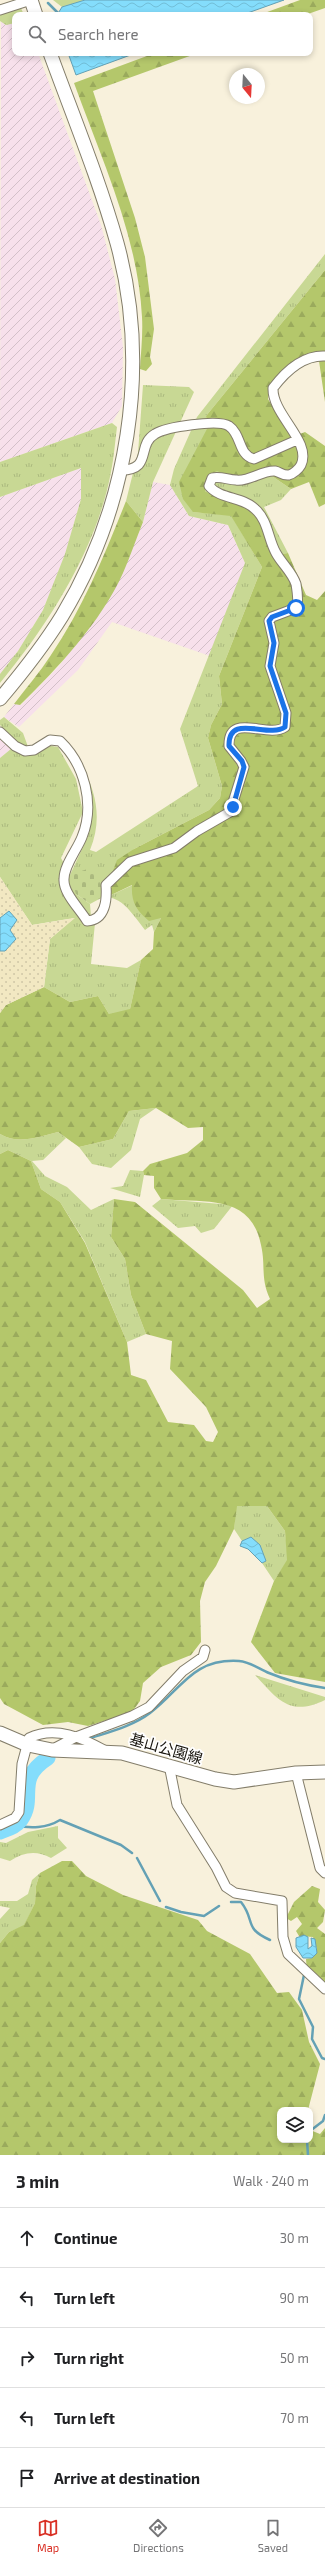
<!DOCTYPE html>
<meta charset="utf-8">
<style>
body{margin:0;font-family:"Exo 2","Noto Sans JP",sans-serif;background:#f2f2f2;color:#202124}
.controls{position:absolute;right:12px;bottom:12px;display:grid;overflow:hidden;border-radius:8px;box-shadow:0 2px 6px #0003}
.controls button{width:36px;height:36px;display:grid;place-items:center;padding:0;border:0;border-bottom:1px solid #e0e0e0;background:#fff;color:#202124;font:20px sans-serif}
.compass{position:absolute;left:229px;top:68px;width:36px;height:36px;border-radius:50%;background:#fff;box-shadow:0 2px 6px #0003;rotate:162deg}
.stop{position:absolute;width:12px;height:12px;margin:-9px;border:3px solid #1a73e8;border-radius:50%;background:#fff}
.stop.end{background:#1a73e8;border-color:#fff;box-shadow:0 1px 4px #0008}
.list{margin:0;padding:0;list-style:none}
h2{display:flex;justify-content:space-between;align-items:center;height:52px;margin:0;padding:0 16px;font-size:17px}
h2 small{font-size:13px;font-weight:400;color:#757577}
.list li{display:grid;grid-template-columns:26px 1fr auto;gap:12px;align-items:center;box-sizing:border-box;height:60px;padding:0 16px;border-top:1px solid #e0e0e0}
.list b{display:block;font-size:15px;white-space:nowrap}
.list em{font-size:13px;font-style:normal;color:#757577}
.icon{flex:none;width:22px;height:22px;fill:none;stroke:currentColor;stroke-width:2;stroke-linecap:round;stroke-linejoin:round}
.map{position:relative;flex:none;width:325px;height:2155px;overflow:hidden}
.search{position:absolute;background:#fff;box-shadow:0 2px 6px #0003;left:12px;right:12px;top:12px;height:44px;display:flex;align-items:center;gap:10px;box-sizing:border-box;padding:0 14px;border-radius:8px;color:#757577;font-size:15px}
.sheet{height:352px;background:#fff}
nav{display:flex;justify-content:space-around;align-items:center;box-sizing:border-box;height:56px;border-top:1px solid #e0e0e0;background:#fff;font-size:11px;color:#757577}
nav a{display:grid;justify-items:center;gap:2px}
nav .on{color:#d93025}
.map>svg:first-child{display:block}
</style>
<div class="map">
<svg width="325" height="2155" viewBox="0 0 325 2155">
<defs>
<pattern id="industrial-furrows" width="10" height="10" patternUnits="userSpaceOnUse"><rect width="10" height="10" fill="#f7e0eb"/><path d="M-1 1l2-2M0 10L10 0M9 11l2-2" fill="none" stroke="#d3bfc8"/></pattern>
<pattern id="grass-tufts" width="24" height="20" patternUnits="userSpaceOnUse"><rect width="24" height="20" fill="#c8d894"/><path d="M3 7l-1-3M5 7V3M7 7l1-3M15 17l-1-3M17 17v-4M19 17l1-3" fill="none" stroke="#abb97e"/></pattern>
<pattern id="forest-firs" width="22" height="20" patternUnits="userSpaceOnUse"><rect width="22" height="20" fill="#b4c76b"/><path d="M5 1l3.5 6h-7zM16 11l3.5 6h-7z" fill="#9aaa5c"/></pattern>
<pattern id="sand-dots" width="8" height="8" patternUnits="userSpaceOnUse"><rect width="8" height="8" fill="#f2e8c2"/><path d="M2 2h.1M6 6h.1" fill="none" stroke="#cfc6a6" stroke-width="1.8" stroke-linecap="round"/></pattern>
<pattern id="cemetery-stones" width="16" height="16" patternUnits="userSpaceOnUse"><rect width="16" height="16" fill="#c8d894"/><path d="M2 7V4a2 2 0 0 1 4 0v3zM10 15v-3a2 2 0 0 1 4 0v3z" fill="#abb97e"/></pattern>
<pattern id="water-waves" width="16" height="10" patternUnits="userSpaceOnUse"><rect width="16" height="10" fill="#84ddfc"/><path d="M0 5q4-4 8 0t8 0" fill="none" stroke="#71bdd7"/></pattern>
</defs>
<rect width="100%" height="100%" fill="#f8f1dc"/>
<path fill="url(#industrial-furrows)" d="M1 20 6 25 15 23V53H38L101 225 115 279 123 347 122 406 112 423 0 462Z
M81 468V499L65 554 43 610 18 651 0 674V497Z
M153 482 170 485 189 516 228 525 245 563 210 656 112 622 78 670 19 727 4 717 14 704 21 705 59 666 94 620 122 575 143 522Z
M0 739 11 749 0 758Z"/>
<path fill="url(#grass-tufts)" d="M53 0H85L62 7Z
M21 8 24 15H15V23L6 25 0 21V15Z
M325 254V270L206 416 208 427 193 512 231 515 262 567 219 676 222 704 211 725 208 738 222 786 220 798 209 810 134 849 109 896 133 885 161 918 154 932 152 925 145 930C119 895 119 897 76 894L90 904 91 916 95 923 91 964 127 968 141 960 130 1009 169 1062 109 1014 98 996 70 1002 44 987 50 939 74 918 32 925 0 877V758L17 744 0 725V720L4 717 23 733 31 755 51 746 58 747 76 779 83 812 61 858 70 875 88 836 92 799 83 768C97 794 102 821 90 850L96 852 198 786 180 729 245 563 228 525 189 516 170 485 174 469 197 417Z
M143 385 189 387 194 392 153 482 143 522 126 501 138 453Z
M112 423 117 427C115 442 114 457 111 472 97 548 49 624 0 683V674L18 651 43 610 65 554 81 499V468L0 497V462Z
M217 470 235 478 263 470 291 489 281 500 264 507 288 553 276 555 243 504 213 497 205 491 207 476Z
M156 1108 140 1119 131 1150 111 1168 92 1164 79 1147 113 1139 129 1111Z
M58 1132 66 1138 43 1160 32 1161 45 1176 67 1187 91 1210 114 1199 111 1237 125 1259 131 1295 146 1334 127 1342 85 1242 60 1202 41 1189 31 1161 8 1150 0 1154V1134C18 1145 38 1137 58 1132Z
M130 1170 143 1171 144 1175 140 1197 110 1188 123 1186Z
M161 1199 233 1205 214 1229 201 1233 195 1226 178 1228 152 1206Z
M236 1506H267L285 1531 288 1560 274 1581 262 1563 266 1561 251 1537 242 1541 234 1529Z
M255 1675 325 1697V1700C290 1717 278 1700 255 1675Z
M58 1826V1838L67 1848 51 1858C36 1850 24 1852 10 1861L0 1858V1842L6 1843 28 1832Z
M40 1873 36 1886 35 1903 24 1926 9 1932 0 1943V1919L10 1908 0 1906V1901H17L28 1894 32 1880Z"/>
<path fill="url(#forest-firs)" d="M300 0H325V8L305 15H259Z
M155 53H198L93 91 135 218 145 257 154 329 150 357 152 364 146 371 140 369C141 351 143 334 142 317 138 236 101 158 74 83Z
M325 270V402L319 361C295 367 272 370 268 399L292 437 305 432 325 446V504L319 507 309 482 291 489 263 470 235 478 217 471 207 476 205 491C217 500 231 497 243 504 261 515 267 537 275 555L288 553 306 595 317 600 325 591V1682L275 1673 251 1642 274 1581 287 1560 285 1531 267 1506H237L234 1529 216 1566 205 1582 200 1601 201 1642 191 1655 161 1667 143 1683 140 1701 132 1712 88 1726 68 1722 43 1725 4 1704 0 1698V1154L8 1150 31 1161 41 1189 60 1202 85 1243 127 1342 131 1375 146 1380 168 1422 194 1425 206 1441 213 1442 218 1432 206 1407 170 1369 172 1341 146 1334 131 1295 125 1259 111 1237 114 1199 135 1202 243 1290 257 1308 270 1299C260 1277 266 1267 261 1245 251 1193 203 1203 161 1199L154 1188V1176L144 1175 143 1171 150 1164 187 1153 203 1140V1127L188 1128 156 1108 129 1111 113 1139 79 1147 58 1132C38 1137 18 1145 0 1134V1013L6 1005 44 987 70 1002 98 996 109 1014 130 1009 141 960 153 949 154 932 161 918 149 921C136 910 131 902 132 885L109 896 108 884 117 860 134 849 209 810 220 798 222 786 208 738 211 725 222 704 219 676 262 567 231 516 193 512 183 499 179 482 208 427 206 416Z
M126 501 143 522C136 539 130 557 123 573 101 622 58 668 20 705L14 704C27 687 40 672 51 655 83 608 105 554 126 501Z
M62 1861H72L86 1876 123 1895 198 1920 207 1931 250 1954 277 1993 289 1992 302 2010 309 2042 320 2064 308 2110H280V2140H310V2130L320 2134 325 2128V2155H0V1943L9 1932 24 1925 35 1903 36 1886 40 1873Z
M312 1886 320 1889 318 1902 325 1910 323 1922 317 1928 325 1934V1985L307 1972 306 1959 312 1958 317 1949 313 1937 299 1936 296 1931 302 1924 297 1917 291 1921 286 1918 294 1902Z"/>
<path fill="url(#sand-dots)" d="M0 877 32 925 75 918 50 939 44 987 6 1005 0 1013Z"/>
<path fill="url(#cemetery-stones)" d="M96 866 103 897 90 904 76 894 70 875Z"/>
<path fill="url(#water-waves)" stroke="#64a1b5" d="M85 0H284L242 15H57L62 7Z
M68 53H136L76 75Z
M9 911 17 920 10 930 16 939 5 951H0V918Z
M251 1537 260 1545 266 1561 262 1563 248 1549 240 1546 242 1541Z
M304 1935 308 1937V1949L312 1946 311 1938 315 1939 317 1953 312 1958H303L296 1947V1938Z"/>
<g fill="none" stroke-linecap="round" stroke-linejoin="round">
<path stroke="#64a1b5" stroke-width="2.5" d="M48 3 60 15
M88 1739C109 1732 133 1726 150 1713 181 1690 192 1658 239 1661 251 1662 259 1669 269 1673 288 1681 305 1685 325 1688
M16 1825C30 1829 47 1828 60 1820L121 1845 132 1853
M137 1858 160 1901
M231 1902H241C256 1921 243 1928 270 1940
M166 1907 181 1912 204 1916 219 1906
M304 1975 299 1999 313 2027 312 2039 322 2058 325 2059
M310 2131 323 2121 325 2115
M307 2140 308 2155"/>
<path stroke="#84ddfc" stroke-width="15" d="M0 1832C7 1829 16 1827 21 1820 37 1797 14 1780 48 1758"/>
<g stroke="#837d6a" stroke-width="11">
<path id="street" d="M0 10 31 0
M121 470C153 470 136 445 155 434 166 427 218 419 229 426 242 435 238 455 254 459L297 440
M0 732 15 746 25 751 34 750 50 740 60 741C85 765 95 805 82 837 77 850 64 865 64 879 63 893 80 909 87 921 106 920 107 899 106 885L130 862 174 848 197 831 230 812 244 767 241 761 229 746C228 711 267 739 285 727L286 713 270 666 274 643 269 621 272 617 296 608C299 603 297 590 296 584 292 572 282 564 276 553 268 539 268 520 255 509 242 496 221 500 209 486L212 478C221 476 228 480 236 480 249 482 262 470 275 471 280 472 283 476 289 475 293 474 299 469 301 465 312 441 272 415 273 388 285 372 303 355 325 356
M53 1749 76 1737 132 1716 149 1707 183 1671 203 1657 205 1650
M169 1765 177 1805 216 1867 226 1887 235 1893 282 1901 283 1937 288 1954 325 1989
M296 1773 320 1868 325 1873
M0 1825 15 1818 19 1812 22 1764 29 1738C55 1725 83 1738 106 1751"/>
</g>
<g stroke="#837d6a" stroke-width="15">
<path id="secondary" d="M31 0 36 15
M0 699C22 673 44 645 62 616 128 507 151 367 117 243 99 179 73 116 50 53
M0 1733 28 1745 52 1750 122 1753 215 1779 234 1782 296 1773 325 1772"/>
</g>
<use href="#street" stroke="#fff" stroke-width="9"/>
<use href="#secondary" stroke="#fff" stroke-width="13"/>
</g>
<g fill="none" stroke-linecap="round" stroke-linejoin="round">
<path stroke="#1a73e8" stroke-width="5" d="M233 807 244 767 242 761 229 746C228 712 268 739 285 727L286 713 270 666 274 643 269 621 272 617 296 608"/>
</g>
<g text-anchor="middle" stroke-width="3.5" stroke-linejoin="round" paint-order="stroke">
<g font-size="15" fill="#19160f" stroke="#fff">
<text transform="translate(166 1749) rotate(16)" y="5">基山公園線</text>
</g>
</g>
</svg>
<div class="controls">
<button><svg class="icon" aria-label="layers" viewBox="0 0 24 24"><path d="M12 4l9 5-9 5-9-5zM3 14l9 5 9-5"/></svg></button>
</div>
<svg class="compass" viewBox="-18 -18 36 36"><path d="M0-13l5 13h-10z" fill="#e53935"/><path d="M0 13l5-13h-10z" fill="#757577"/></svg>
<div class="stop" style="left:296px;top:608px"></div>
<div class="stop end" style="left:233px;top:807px"></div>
<div class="search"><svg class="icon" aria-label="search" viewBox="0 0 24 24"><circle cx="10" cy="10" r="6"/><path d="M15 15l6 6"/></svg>Search here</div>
</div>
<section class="sheet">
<h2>3 min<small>Walk · 240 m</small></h2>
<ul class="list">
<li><svg class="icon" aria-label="ahead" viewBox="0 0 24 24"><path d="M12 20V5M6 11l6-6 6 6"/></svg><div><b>Continue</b></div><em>30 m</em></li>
<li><svg class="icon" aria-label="left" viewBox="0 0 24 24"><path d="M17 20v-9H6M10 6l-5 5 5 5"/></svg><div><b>Turn left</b></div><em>90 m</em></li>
<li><svg class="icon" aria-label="right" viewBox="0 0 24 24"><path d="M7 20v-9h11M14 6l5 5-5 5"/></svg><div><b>Turn right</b></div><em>50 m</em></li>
<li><svg class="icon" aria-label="left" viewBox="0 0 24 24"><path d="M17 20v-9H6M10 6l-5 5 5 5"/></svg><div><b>Turn left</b></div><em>70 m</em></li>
<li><svg class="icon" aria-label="arrive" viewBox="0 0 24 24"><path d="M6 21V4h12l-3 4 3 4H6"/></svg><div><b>Arrive at destination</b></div></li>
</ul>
</section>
<nav>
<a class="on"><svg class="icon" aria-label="map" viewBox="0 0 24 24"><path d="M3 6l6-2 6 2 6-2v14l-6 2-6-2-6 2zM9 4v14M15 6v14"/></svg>Map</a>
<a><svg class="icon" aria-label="directions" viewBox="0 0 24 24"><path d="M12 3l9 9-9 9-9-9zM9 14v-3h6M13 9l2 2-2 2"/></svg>Directions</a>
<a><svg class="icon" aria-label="saved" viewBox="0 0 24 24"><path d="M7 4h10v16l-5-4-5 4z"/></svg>Saved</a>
</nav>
